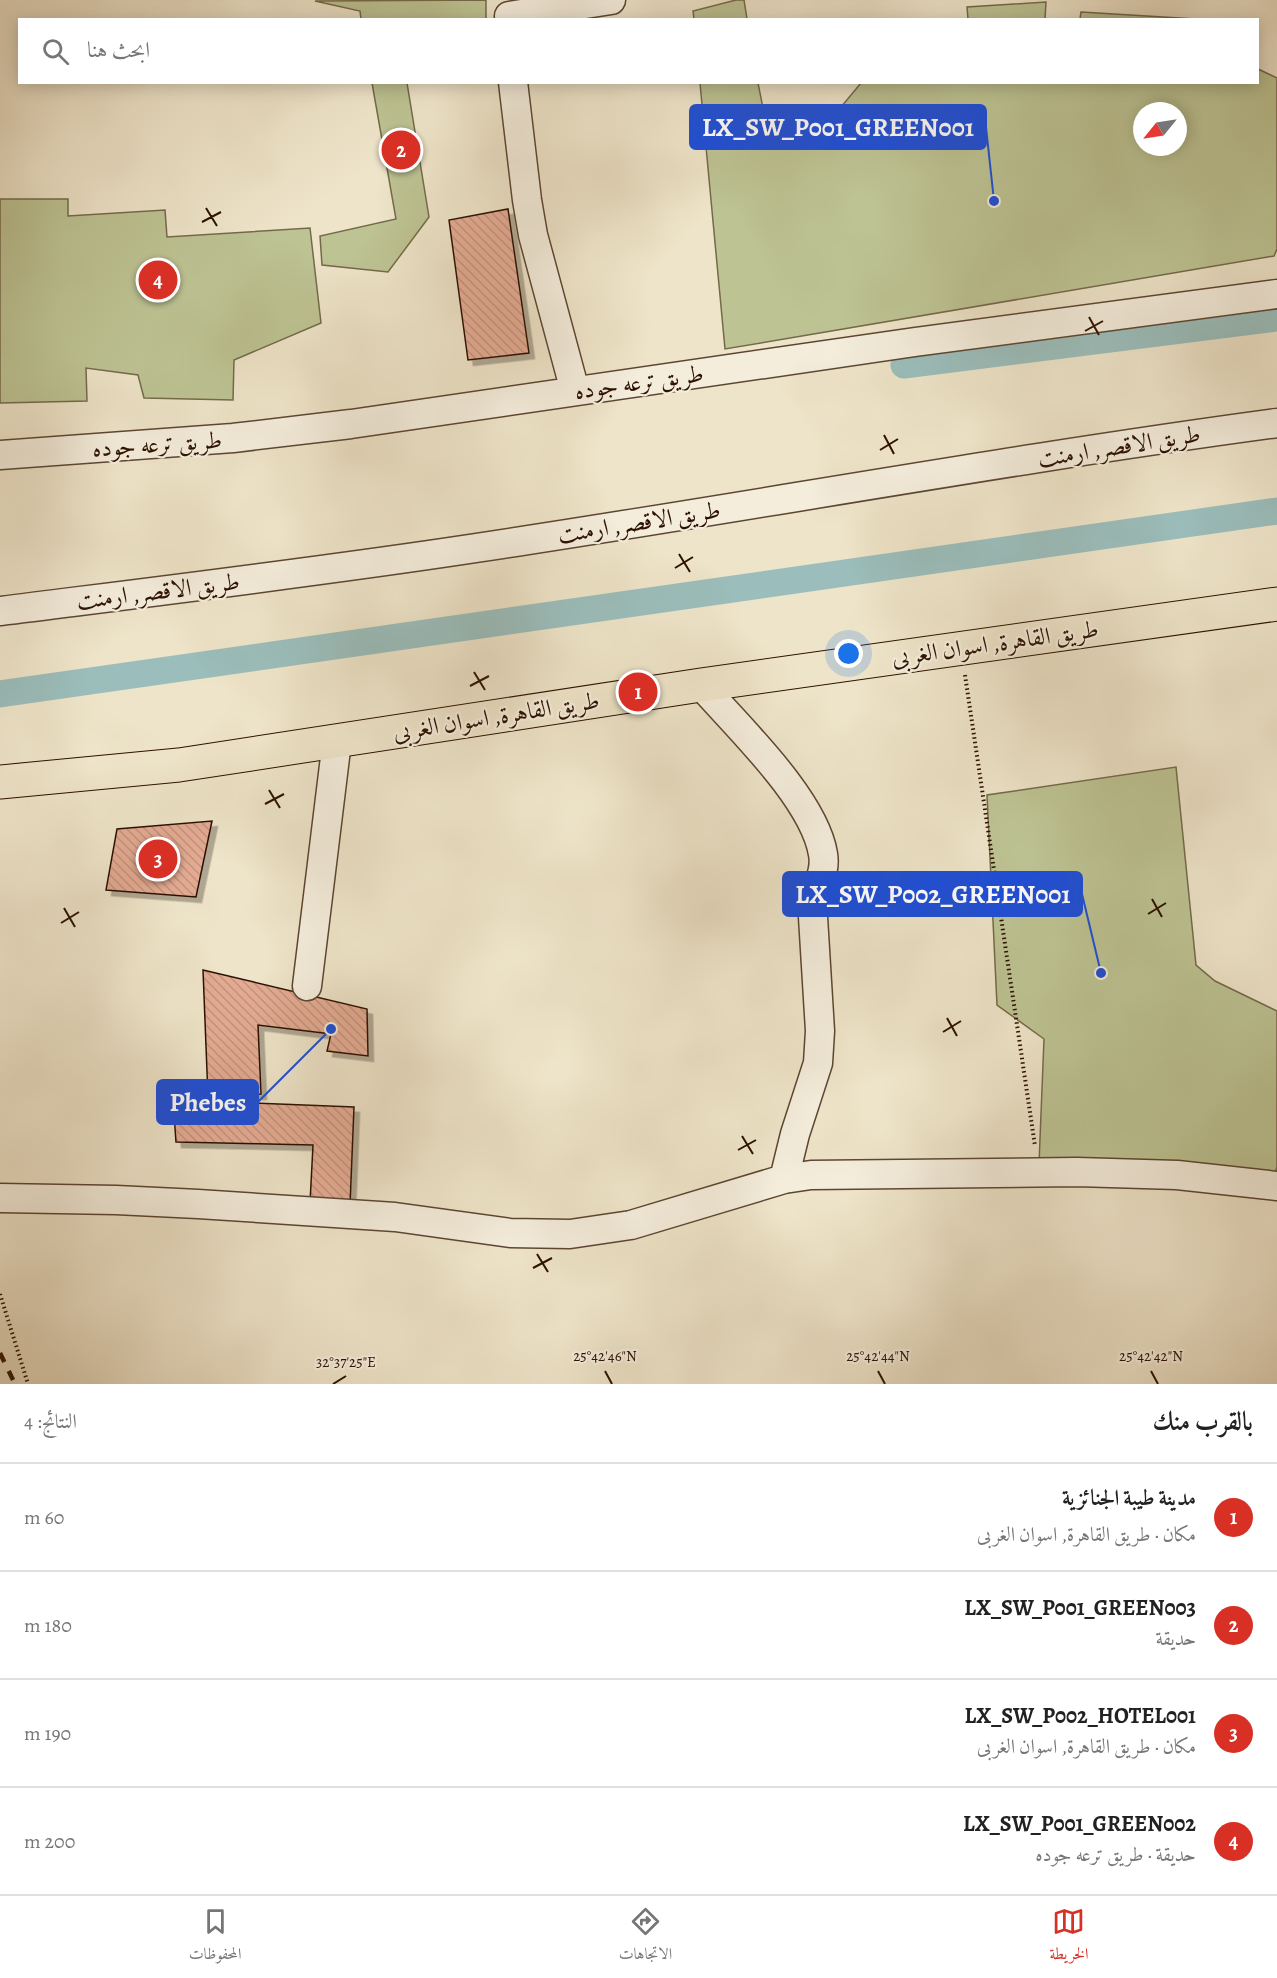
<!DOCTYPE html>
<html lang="ar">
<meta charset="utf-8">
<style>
body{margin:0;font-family:Alegreya,Amiri,serif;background:#f6f6f6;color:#222;direction:rtl}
.compass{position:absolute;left:1133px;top:102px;width:54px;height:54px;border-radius:50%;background:#fff;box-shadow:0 3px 15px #0003;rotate:240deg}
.you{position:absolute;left:849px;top:654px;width:21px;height:21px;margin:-15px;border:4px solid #fff;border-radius:50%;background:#1a73e8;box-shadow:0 0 0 9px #1a73e833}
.badge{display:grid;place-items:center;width:39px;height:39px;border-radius:50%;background:#d93025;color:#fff;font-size:20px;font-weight:700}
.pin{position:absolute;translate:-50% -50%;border:3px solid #fff;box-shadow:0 2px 6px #0006}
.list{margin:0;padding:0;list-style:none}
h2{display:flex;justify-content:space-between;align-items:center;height:78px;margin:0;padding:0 24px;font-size:26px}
h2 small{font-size:20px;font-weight:400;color:#767676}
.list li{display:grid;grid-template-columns:39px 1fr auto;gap:18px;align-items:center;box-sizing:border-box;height:108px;padding:0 24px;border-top:2px solid #e0e0e0}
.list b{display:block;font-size:22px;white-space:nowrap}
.list p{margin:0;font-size:20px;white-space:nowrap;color:#767676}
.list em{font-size:20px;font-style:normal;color:#767676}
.icon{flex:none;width:33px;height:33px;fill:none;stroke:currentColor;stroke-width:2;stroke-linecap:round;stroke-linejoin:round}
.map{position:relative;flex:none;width:1277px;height:1384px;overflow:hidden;direction:ltr}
.search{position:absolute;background:#fff;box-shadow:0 3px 15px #0003;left:18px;right:18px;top:18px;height:66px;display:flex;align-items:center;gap:15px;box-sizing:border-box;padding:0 21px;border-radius:0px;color:#767676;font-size:22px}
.sheet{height:510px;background:#fff}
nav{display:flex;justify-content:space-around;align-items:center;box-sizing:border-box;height:84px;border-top:2px solid #e0e0e0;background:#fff;font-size:16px;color:#767676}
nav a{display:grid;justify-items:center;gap:3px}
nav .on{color:#d93025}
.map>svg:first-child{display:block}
</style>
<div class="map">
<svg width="1277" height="1384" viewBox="0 0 1277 1384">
<defs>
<pattern id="building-back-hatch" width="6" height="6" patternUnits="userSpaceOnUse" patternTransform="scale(1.5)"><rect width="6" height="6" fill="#e4ab93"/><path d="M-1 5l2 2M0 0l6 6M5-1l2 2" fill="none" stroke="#c4927d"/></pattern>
<filter id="shadow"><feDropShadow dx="5.5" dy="5.5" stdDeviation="0" flood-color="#0004"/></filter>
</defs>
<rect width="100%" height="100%" fill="#eee4c9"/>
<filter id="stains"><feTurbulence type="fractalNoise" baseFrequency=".00333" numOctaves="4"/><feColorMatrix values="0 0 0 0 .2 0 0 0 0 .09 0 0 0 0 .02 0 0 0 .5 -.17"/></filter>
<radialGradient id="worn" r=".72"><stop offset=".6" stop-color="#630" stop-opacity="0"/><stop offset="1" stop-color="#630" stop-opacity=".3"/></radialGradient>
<path fill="#bdc393" stroke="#746a4a" stroke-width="1.5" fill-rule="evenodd" d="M486 0V20L361 19 360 11 315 1Z
M736 0H744L747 19H694L693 11Z
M1046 2 1045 19H968L967 7Z
M1081 12 1196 19H1080Z
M1258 69 1277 78V249L1274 256 725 349 700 83H758L768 133 836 113 861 83 1258 82ZM1142 111H1178V147H1142Z
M372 83H407L429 217 388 272 322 265 320 236 396 219Z
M0 199H68V216L165 210 167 237 310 228 321 323 234 360 233 400 144 398 138 375 86 368 87 401 0 403Z
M1176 767 1196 965 1215 981 1277 1011V1167L1275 1173 1039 1164 1044 1039 997 1005 987 795Z"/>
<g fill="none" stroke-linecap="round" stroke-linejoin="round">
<path stroke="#9bbebc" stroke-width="27" d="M904 365 1277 318
M0 694 1277 511"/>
</g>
<path fill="url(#building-back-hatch)" stroke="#2c1100" stroke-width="1.5" filter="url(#shadow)" d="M508 209 529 353 468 360 449 220Z
M212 821 196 897 106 890 117 829Z
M203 970 367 1009 368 1056 327 1051 331 1034 258 1025 261 1094 208 1097Z
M173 1100 354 1107 350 1205 310 1203 313 1145 176 1142Z"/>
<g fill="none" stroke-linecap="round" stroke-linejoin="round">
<g stroke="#5c4632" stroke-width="31">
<path id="minor" d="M509 16 611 0
M513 82 527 200 533 235 575 391
M0 455 233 438 351 424 915 342 1277 294
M0 611C159 591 318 572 476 548 743 508 1009 459 1277 423
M701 685C738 727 814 799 823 854 826 870 818 884 814 899 813 904 813 911 813 917L820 1031 818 1063 795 1134 784 1179
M307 986 337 741
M0 1198 116 1200 198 1204 395 1217 510 1233 570 1234 631 1225 784 1179 811 1175 1077 1172 1177 1175 1277 1186"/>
</g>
<g stroke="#2c1100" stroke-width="35">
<path id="major" d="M0 782 179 765 701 685 1277 604"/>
</g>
<path stroke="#2c1100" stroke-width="4" stroke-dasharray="1.5 3" stroke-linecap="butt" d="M965 675 1035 1146
M0 1294 28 1384"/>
<use href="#minor" stroke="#f4eddc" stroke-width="28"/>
<use href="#major" stroke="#eee4c9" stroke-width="33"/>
<path stroke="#2c1100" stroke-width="4.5" stroke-dasharray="10 10" stroke-linecap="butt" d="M0 1353 15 1384"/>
</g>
<path fill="none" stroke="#2c1100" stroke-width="2" d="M206 208 217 226M202 222 221 212M1089 317 1099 335M1085 331 1103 321M884 435 894 454M880 450 898 439M679 554 690 572M675 568 693 557M474 672 485 690M470 686 489 676M269 790 280 808M265 804 284 794M1152 899 1162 917M64 908 75 927M1148 914 1166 903M61 923 79 912M947 1018 957 1036M943 1032 961 1021M742 1136 753 1154M738 1150 756 1140M537 1254 548 1272M533 1268 552 1258M605 1371 612 1384M878 1371 885 1384M1151 1371 1158 1384M333 1384 346 1376"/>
<g text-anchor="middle" stroke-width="4.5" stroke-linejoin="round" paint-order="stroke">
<g font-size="24" fill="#2c1100" stroke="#f4eddc">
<text transform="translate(639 382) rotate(-8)" y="8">طريق ترعه جوده</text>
<text transform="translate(157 444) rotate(-4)" y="8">طريق ترعه جوده</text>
<text transform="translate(1119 446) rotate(-9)" y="8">طريق الاقصر, ارمنت</text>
<text transform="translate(639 522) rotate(-9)" y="8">طريق الاقصر, ارمنت</text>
<text transform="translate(158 591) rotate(-7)" y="8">طريق الاقصر, ارمنت</text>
<text transform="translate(995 643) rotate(-8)" y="8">طريق القاهرة, اسوان الغربى</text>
<text transform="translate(496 716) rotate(-9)" y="8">طريق القاهرة, اسوان الغربى</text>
</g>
</g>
<g font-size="15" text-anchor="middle" fill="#2c1100" stroke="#f4eddc" stroke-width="4.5" stroke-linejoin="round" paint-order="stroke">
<text x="605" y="1361">25°42'46"N</text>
<text x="878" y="1361">25°42'44"N</text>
<text x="1151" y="1361">25°42'42"N</text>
<text x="346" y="1367">32°37'25"E</text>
</g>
<path fill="none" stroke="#1d4ed8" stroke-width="2" d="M994 201L986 127M1101 973L1082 894M331 1029L258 1102"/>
<g fill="#1d4ed8" stroke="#f4eddc" stroke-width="2">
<circle cx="994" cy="201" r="6"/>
<circle cx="1101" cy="973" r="6"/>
<circle cx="331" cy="1029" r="6"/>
</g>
<g fill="#1d4ed8" stroke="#1d4ed8" stroke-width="2">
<rect x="690" y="105" width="296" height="44" rx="6"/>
<rect x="783" y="872" width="299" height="44" rx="6"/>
<rect x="157" y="1080" width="101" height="44" rx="6"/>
</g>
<g font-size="26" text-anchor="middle" font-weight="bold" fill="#fff">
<text x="838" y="136">LX_SW_P001_GREEN001</text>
<text x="933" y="903">LX_SW_P002_GREEN001</text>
<text x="208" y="1111">Phebes</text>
</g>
<rect width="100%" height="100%" filter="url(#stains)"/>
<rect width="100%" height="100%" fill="url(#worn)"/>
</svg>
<svg class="compass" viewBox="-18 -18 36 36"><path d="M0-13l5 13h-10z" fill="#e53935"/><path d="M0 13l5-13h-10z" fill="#767676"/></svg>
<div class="you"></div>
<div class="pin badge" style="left:638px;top:692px">1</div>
<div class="pin badge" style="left:401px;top:150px">2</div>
<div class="pin badge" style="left:158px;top:859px">3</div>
<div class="pin badge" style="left:158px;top:280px">4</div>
<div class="search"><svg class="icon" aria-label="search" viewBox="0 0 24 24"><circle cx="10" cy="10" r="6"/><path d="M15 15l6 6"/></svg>ابحث هنا</div>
</div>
<section class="sheet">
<h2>بالقرب منك<small>النتائج: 4</small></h2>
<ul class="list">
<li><span class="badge">1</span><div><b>مدينة طيبة الجنائزية</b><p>مكان · طريق القاهرة, اسوان الغربى</p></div><em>60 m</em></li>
<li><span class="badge">2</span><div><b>LX_SW_P001_GREEN003</b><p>حديقة</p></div><em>180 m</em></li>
<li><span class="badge">3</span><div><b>LX_SW_P002_HOTEL001</b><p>مكان · طريق القاهرة, اسوان الغربى</p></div><em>190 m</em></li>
<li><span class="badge">4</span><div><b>LX_SW_P001_GREEN002</b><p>حديقة · طريق ترعه جوده</p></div><em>200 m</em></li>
</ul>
</section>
<nav>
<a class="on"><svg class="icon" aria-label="map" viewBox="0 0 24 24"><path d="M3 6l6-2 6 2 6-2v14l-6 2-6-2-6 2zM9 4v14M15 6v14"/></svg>الخريطة</a>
<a><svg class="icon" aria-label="directions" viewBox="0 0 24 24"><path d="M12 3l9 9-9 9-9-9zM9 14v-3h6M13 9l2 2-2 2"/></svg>الاتجاهات</a>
<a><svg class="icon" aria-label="saved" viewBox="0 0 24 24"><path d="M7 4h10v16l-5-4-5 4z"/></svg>المحفوظات</a>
</nav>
